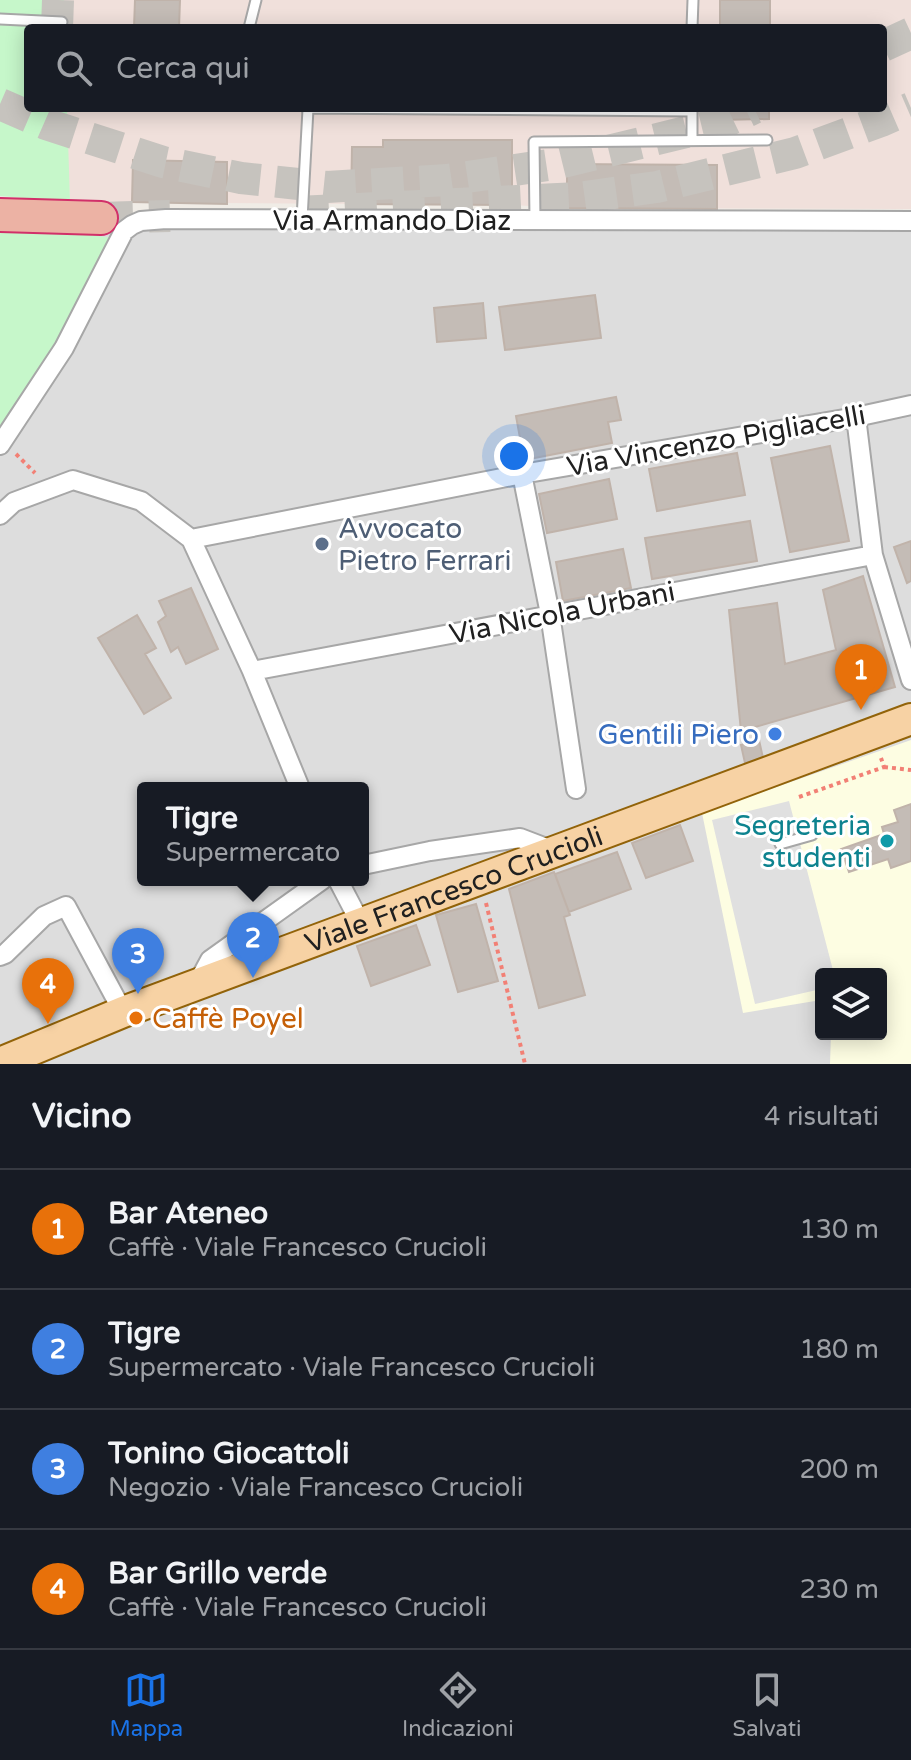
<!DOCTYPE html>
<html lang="it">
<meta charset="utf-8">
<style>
body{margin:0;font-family:"Varela Round",sans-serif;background:#242831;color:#f1f3f6}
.controls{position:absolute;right:24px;bottom:24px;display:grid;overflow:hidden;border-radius:8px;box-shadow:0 4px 20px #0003}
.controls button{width:72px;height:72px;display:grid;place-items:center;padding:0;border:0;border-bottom:2px solid #363941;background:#171b24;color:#f1f3f6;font:40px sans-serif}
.you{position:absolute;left:514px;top:456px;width:28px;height:28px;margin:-20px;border:6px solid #fff;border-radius:50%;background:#1a73e8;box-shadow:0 0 0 12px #1a73e833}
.badge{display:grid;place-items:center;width:52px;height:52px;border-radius:50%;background:#1a73e8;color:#fff;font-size:26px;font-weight:700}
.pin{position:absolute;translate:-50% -66px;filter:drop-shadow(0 2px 4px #0008)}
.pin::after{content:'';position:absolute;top:42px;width:28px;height:24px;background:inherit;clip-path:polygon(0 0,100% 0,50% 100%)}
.popup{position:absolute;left:137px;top:782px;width:232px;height:104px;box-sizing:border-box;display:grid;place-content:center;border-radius:8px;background:#171b24;filter:drop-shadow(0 2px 6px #0005);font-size:26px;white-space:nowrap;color:#9ea1a6}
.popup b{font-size:30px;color:#f1f3f6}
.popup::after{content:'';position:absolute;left:50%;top:100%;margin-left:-16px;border:16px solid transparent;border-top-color:#171b24}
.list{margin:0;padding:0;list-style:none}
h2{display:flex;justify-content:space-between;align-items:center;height:104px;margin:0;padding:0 32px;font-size:34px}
h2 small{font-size:26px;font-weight:400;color:#9ea1a6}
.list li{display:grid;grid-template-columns:52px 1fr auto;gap:24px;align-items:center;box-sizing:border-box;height:120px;padding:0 32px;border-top:2px solid #363941}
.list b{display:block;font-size:30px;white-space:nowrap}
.list p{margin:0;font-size:26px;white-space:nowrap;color:#9ea1a6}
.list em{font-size:26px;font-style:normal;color:#9ea1a6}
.icon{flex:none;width:44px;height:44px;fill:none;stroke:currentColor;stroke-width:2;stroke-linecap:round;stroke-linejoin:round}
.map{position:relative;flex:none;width:911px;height:1064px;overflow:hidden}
.search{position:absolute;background:#171b24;box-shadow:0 4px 20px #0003;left:24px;right:24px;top:24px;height:88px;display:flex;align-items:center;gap:20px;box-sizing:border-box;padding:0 28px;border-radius:8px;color:#9ea1a6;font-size:30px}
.sheet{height:584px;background:#171b24}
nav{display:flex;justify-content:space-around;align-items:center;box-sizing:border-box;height:112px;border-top:2px solid #363941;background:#171b24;font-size:22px;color:#9ea1a6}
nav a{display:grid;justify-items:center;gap:4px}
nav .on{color:#1a73e8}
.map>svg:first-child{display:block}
</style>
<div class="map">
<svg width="911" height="1064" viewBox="0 0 911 1064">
<rect width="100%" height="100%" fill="#f0ece6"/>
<path fill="#ddd" fill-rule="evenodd" d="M0 200 185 227 911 229V1064H0ZM143 788H363V880H143ZM821 974H881V1034H821Z"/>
<path fill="#fdfde2" d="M911 740V1064H830L831 1034H881V974H821V1000L743 1013 702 813Z"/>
<path fill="#f0e0db" d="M62 0H911V209L567 208 512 205 70 202 65 108H883V28H62Z"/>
<path fill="#c6f7ca" d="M0 0H64L65 28H28V108H67L70 202 0 196Z
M0 224 121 239 0 445Z"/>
<path fill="#e0e0e0" d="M789 801 834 974H821V989L755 1004 712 820Z"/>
<path fill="#c4bcb6" stroke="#c0b3aa" stroke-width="2" d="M135 0H180L179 28H134Z
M720 0H770V28H720Z
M719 108H769V119L719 120Z
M383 140H512V205L351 204 352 147H383Z
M133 160 227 162V204L132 202Z
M567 164 717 165V209L567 208Z
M595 295 601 338 505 350 499 307Z
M483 303 486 338 437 342 434 308Z
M616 397 621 420 608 422 612 443 524 460 516 416Z
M830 446 849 541 790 552 771 458Z
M737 453 745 495 657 511 649 469Z
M609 479 617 519 547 533 539 494Z
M750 521 757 561 652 579 645 538Z
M911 541V581L907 583 894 547Z
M623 549 631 588 563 601 556 562Z
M863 576 895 687 741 731 729 610 777 603 785 664 836 650 823 590Z
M191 588 218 649 186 664 178 647 171 652 158 622 166 616 159 601Z
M137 615 156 648 145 654 171 698 144 714 98 638Z
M759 740 763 758 745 763 741 745Z
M911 804V861L891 868 888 859 849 872 841 849 884 834 882 827 898 822 894 810Z
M680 825 693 861 646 878 632 843Z
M617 852 631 889 569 912 555 874Z
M554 872 570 915 564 917 585 995 539 1008 509 889Z
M476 904 498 981 458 992 436 915Z
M416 925 430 965 371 986 357 946Z"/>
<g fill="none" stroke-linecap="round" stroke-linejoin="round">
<path stroke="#c6c3be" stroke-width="32" stroke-dasharray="32 16" stroke-linecap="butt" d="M57 28 58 0
M883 46 911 33
M0 104 46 124 163 162 241 178 327 187 447 180 555 164 723 123 754 108
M297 212 578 198 657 187 795 153 881 121 911 108
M101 218 170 216"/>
<g stroke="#a7a7a7" stroke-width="13">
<path id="service" d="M0 19 62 22
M249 28 256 0
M692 28 693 0
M306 108 692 111V108
M692 140V111
M302 219 308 109
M535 220 534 142 767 140
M780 844 812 835"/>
</g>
<g stroke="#a7a7a7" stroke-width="22">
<path id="minor" d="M856 417 873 555 911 680
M0 445 64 348 124 231 132 225 141 221 166 219 911 221
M522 474 550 614 576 789
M0 515 14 502 73 480 141 501 191 539 252 671 300 788
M191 539 522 474 856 417 911 405
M252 671 873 555
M363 865 430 851 520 838 554 851
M338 880 361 924
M0 956 5 954 44 916 66 906 123 1012
M197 984 210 960 322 880"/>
</g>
<g stroke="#926309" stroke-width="34">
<g id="primary">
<path id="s1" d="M0 1063 123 1012 911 719"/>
</g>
</g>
<g stroke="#d13069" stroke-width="36">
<path id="trunk" d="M0 215 101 218"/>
</g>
<path stroke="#f28075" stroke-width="4" stroke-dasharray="4 4" stroke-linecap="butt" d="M16 454 35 473
M884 767 911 770
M799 797 884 767 881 758
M486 903 525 1064"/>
<use href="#service" stroke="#fff" stroke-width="9"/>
<use href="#minor" stroke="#fff" stroke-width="18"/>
<use href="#primary" stroke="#f7d2a4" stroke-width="30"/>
<use href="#trunk" stroke="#ecb2a4" stroke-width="32"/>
</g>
<circle fill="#5c6f8a" stroke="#fff" stroke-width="3" cx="322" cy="544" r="8"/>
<circle fill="#3f7fe0" stroke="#fff" stroke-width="3" cx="775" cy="734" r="8"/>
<circle fill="#0f9aa8" stroke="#fff" stroke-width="3" cx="887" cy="841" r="8"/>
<circle fill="#e8710a" stroke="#fff" stroke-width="3" cx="136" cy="1018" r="8"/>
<g text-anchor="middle" stroke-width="6" stroke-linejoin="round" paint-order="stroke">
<g font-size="28" fill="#202020" stroke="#fff">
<text x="392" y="230">Via Armando Diaz</text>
<text transform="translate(716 440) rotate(-10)" y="10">Via Vincenzo Pigliacelli</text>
<text transform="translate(562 612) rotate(-11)" y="10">Via Nicola Urbani</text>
<text dy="10" stroke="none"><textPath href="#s1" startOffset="486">Viale Francesco Crucioli</textPath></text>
</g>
<g font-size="28" fill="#4e5e75" stroke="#fff" text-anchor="start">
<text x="338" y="538">Avvocato<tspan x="338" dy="32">Pietro Ferrari</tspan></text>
</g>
<g font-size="28" fill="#366cbe" stroke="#fff" text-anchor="end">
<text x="759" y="744">Gentili Piero</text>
</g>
<g font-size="28" fill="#0d838f" stroke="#fff" text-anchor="end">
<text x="871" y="835">Segreteria<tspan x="871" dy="32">studenti</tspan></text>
</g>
<g font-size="28" fill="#c56008" stroke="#fff" text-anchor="start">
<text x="152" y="1028">Caffè Poyel</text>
</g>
</g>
</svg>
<div class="controls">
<button><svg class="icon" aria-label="layers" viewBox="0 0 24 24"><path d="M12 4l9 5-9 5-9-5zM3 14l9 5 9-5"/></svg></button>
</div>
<div class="you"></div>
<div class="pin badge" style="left:861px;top:710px;background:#e8710a">1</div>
<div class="pin badge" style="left:253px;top:978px;background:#3f7fe0">2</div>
<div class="popup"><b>Tigre</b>Supermercato</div>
<div class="pin badge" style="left:138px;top:994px;background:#3f7fe0">3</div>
<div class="pin badge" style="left:48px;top:1024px;background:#e8710a">4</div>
<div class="search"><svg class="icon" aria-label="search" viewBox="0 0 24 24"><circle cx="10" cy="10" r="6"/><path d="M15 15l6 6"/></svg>Cerca qui</div>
</div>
<section class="sheet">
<h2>Vicino<small>4 risultati</small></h2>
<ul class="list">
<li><span class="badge" style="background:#e8710a">1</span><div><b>Bar Ateneo</b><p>Caffè · Viale Francesco Crucioli</p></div><em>130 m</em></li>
<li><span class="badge" style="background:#3f7fe0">2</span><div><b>Tigre</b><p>Supermercato · Viale Francesco Crucioli</p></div><em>180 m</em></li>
<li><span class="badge" style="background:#3f7fe0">3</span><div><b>Tonino Giocattoli</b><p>Negozio · Viale Francesco Crucioli</p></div><em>200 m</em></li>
<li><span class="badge" style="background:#e8710a">4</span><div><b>Bar Grillo verde</b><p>Caffè · Viale Francesco Crucioli</p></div><em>230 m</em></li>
</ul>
</section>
<nav>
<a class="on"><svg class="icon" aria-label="map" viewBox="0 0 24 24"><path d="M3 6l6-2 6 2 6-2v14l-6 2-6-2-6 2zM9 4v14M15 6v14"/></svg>Mappa</a>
<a><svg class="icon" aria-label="directions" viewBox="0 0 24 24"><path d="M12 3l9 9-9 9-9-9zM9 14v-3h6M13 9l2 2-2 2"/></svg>Indicazioni</a>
<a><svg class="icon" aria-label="saved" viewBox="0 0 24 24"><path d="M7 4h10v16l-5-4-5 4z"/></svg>Salvati</a>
</nav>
